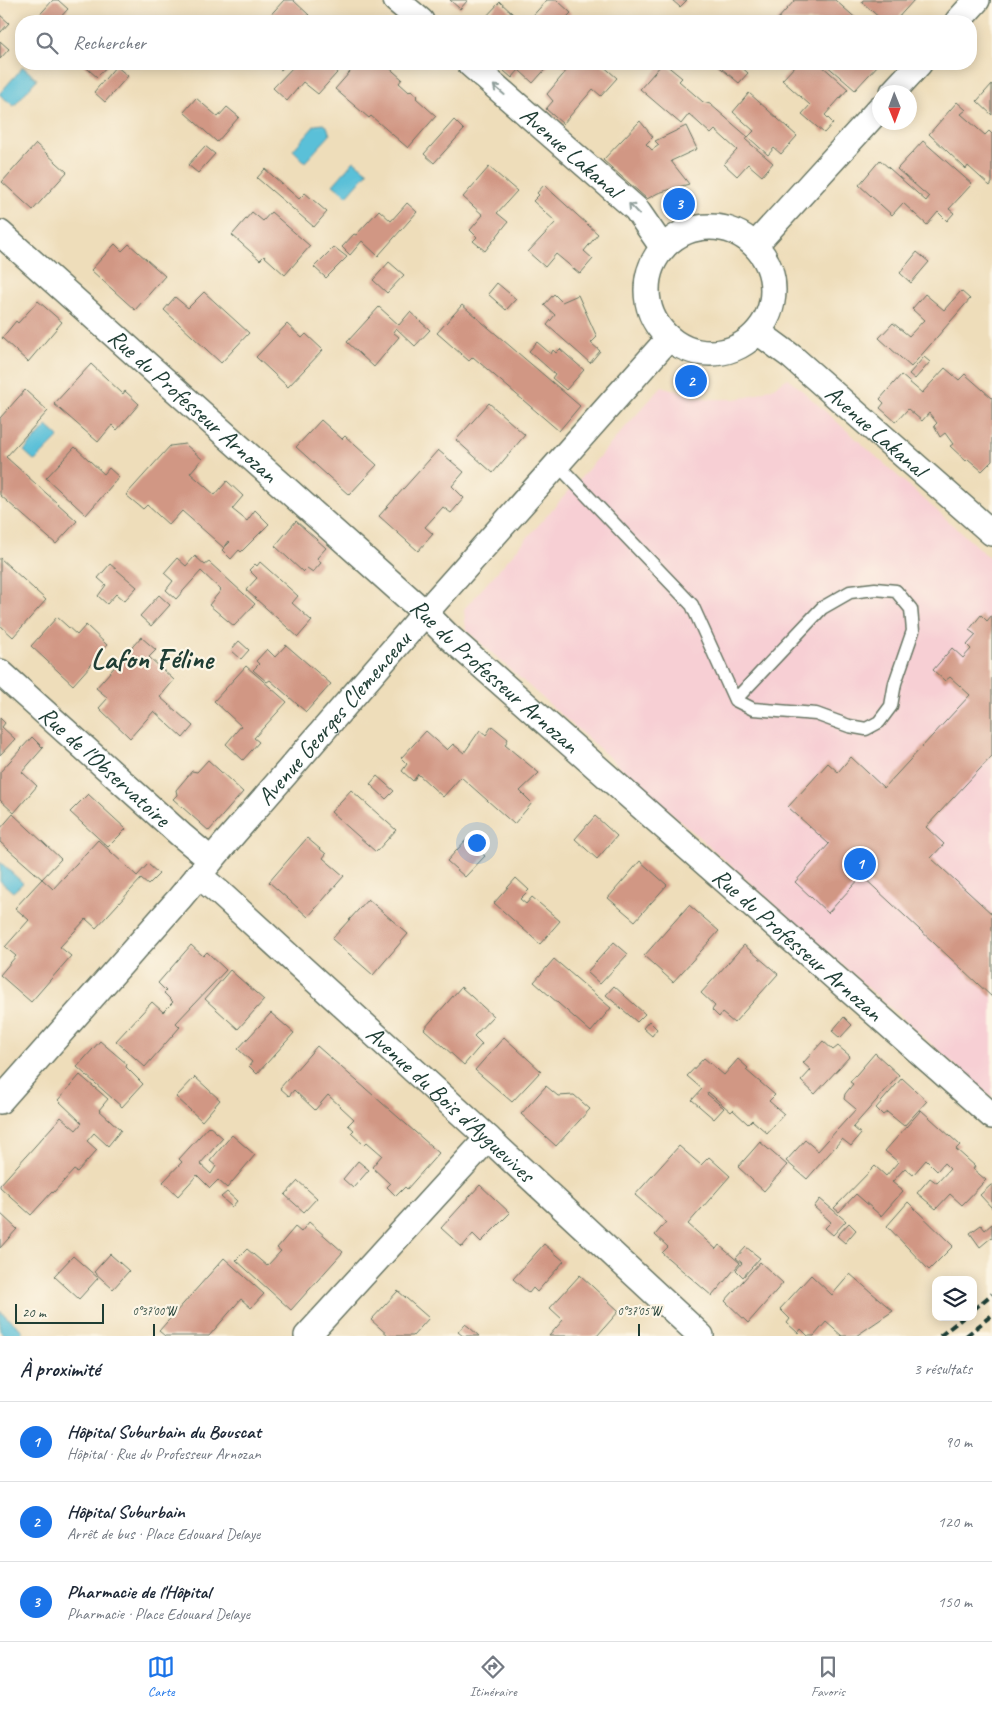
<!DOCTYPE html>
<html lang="fr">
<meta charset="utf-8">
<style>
body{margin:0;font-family:Caveat,sans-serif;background:#f2f2f3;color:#1f2937}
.controls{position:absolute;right:15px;bottom:15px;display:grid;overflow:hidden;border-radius:10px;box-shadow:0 2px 12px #0003}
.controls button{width:45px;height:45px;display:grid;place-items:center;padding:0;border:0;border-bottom:1px solid #e0e1e3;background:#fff;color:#1f2937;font:25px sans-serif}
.compass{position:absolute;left:872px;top:85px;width:45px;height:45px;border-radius:50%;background:#fff;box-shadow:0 2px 12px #0003;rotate:179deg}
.scale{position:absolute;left:15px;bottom:12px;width:89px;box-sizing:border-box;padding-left:5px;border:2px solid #1f3d34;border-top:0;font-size:14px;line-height:18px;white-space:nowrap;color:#1f3d34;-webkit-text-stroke:4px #fcf5e5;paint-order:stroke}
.you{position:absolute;left:476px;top:842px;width:18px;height:18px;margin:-12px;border:4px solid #fff;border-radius:50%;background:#1a73e8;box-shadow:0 0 0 8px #1a73e833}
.badge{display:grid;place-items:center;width:32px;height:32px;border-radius:50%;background:#1a73e8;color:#fff;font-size:16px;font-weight:700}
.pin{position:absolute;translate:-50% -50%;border:2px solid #fff;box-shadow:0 1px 5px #0006}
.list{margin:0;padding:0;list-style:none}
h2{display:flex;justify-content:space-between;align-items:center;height:65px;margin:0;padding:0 20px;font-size:21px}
h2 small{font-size:16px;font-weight:400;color:#747a83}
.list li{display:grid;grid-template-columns:32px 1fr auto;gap:15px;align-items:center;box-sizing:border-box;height:80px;padding:0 20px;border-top:1px solid #e0e1e3}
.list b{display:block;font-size:19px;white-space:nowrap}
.list p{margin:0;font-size:16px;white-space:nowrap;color:#747a83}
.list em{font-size:16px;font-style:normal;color:#747a83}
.icon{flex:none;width:28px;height:28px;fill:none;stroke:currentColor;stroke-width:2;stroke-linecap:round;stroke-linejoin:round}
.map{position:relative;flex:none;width:992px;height:1336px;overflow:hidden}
.search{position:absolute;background:#fff;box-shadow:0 2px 12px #0003;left:15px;right:15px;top:15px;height:55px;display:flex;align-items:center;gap:12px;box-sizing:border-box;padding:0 18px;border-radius:20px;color:#747a83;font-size:19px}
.sheet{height:305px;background:#fff}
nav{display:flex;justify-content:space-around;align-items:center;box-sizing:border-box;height:70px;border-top:1px solid #e0e1e3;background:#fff;font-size:14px;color:#747a83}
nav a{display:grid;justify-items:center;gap:2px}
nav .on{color:#1a73e8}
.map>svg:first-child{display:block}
</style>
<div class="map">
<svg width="992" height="1336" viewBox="0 0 992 1336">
<rect width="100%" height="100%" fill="#fcf5e5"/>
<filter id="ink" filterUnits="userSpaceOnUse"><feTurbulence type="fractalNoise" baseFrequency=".02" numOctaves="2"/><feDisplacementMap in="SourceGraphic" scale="10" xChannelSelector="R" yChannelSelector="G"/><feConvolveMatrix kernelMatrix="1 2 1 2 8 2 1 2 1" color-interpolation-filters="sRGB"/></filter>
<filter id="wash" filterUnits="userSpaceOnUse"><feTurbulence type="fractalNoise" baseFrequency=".0096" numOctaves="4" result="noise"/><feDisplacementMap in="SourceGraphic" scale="20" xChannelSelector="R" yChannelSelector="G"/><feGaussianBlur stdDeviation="1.12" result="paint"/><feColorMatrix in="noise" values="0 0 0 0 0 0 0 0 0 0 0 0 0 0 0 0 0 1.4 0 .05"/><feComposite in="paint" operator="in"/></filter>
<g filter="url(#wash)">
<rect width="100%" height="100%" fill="#eeddba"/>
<path fill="#f7cfd4" d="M788 378 992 560V1098L466 630 464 609 662 386 695 397 714 399H734L748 397 772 388Z"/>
<path fill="#5ac0d8" stroke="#3c7e86" d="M23 67 37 79 14 106 0 95V93Z
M323 124 327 126 330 135 305 162 293 150 315 125Z
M354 161 368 172 347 196 333 185Z
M47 426 59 437 35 461 24 451Z
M0 862 23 883 13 892 0 881Z
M0 1311 23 1331 18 1336H5L0 1331Z"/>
<g id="blocks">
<path fill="#d19784" d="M53 0H58L68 9 57 21H34Z
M284 0H293L309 15 304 21H265Z
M450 0H468L460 9Z
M547 0H557L571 13 565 19 568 21H528Z
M672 0H687L680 7Z
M795 0H835L859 21H778L777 20Z
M863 0H914L895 21H883L862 2Z
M500 2 513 14 506 21H482Z
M0 15 9 23 0 33Z
M0 41 9 49 0 59Z
M82 64H109L97 77Z
M274 64H287L281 70Z
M296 64H345L318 94 303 82 287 101 273 88Z
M357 64H385L402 79 399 83 409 92 411 90 418 96 416 98 436 116 408 148 371 116 369 118 335 89Z
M496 64H550L533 83 519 70 512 78Z
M560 64H601L617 78 601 96 593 89 563 124 546 109 553 101 547 94 567 70Z
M662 64H665L682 78 679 81 703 102 710 104 748 137 746 140 773 163 762 176 748 164 737 176 724 164 737 150 715 130 711 134 689 114 681 124 640 89Z
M716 64H738L748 73 739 83Z
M797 64H820L848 89 825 115 833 123 824 133 802 114 810 105 782 80Z
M825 64H879L855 90Z
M116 66 128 76 105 102 94 92Z
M992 84V115L977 101Z
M749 93 797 136 781 154 774 148 768 155 748 137 754 131 733 112Z
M196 98 218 117 227 107 239 117 217 142 184 112Z
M957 102 966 110 961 114 985 135 989 131 992 134V183L990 186 968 166 966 169 929 134Z
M454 120 464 130 434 163 424 154Z
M640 121 653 137 646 144 652 150 659 145 655 141 686 126 697 149 671 161 689 184 658 193 647 199 603 160Z
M923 141 972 184 949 209 954 213 947 221 938 212 927 225 903 203 892 215 859 185 880 160 926 201 929 197 897 169Z
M36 144 67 172 33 210 2 182Z
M205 146 215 154 198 173 188 165Z
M489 167 517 191 497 213 508 222 485 251 473 241 477 237 470 230 483 215 463 197Z
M265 169 299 199 305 193 327 212 314 227 257 178Z
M544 185 598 234 584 251 593 259 580 274 556 254 545 267 528 252 556 222 533 201 539 195 537 193Z
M407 203 417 212 378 256 362 241 350 255 342 247 354 234 356 235 379 210 391 221Z
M252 212 263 221 271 212 310 246 285 275 264 256 260 260 232 235Z
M115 244 122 251 129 244 165 276 135 310 91 270Z
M334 247 347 257 326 278 314 267Z
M917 252 929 262 911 283 900 273Z
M389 262 404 275 387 293 373 280Z
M497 283 516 299 506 310 488 294Z
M961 291 970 299 911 367 879 338 893 323 909 336 924 320 912 309 925 294 944 310Z
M204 292 249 333 221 363 164 310 175 297 188 308Z
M554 294 562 302 578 295 597 337 591 343 600 351 590 363 547 325 555 315 544 305Z
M38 301 62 322 28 362 2 338 16 321 18 323Z
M462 305 580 406 559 431 473 357 469 361 437 333Z
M379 307 399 325 410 312 430 330 415 346 396 328 393 332 399 337 374 367 347 342Z
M287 324 302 338 306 334 323 350 288 387 256 357Z
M537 342 551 354 553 350 556 353 560 349 584 370 566 390 552 378 555 374 529 351Z
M924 357 930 362 915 379 909 374Z
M91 364 123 394 125 391 139 404 117 430 112 425 98 442 54 404Z
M945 368 959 380 965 374 992 398V461L982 471 968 459 966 461 950 446 953 444 945 433 940 437 934 426 937 423 929 413 922 421 908 409 896 422 880 408 884 403 880 399 901 375 922 393Z
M25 390 48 411 6 457 77 521 56 544 0 495V418Z
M489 403 525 435 493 473 456 440Z
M321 420 342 439 345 436 377 465 349 495 296 447Z
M185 444 202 459 190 473 215 495 227 481 243 496 232 509 247 521 255 510 269 524 241 552 239 550 231 559 222 550 230 542 229 541 224 548 182 511 169 525 147 505 143 509 126 495 170 446Z
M75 447 104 474 109 468 119 477 86 515 46 478Z
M438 450 464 472 452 486 464 498 451 513 443 507 425 527 433 534 418 551 379 516Z
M296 521 326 548 317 558 321 563 313 572 307 568 303 572 275 546Z
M195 556 205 565 209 562 255 604 234 626 209 605 221 590 201 571 176 599 166 590 173 581 164 573 177 558 186 566Z
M0 558 46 600 13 637 0 625Z
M260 562 298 596 292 603 312 621 298 637 246 590 257 578 249 570 255 564 257 566Z
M110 564 137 587 124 601 116 594 107 604 98 596 106 585 98 578Z
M159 595 170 605 151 626 140 616Z
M981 615 987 621 992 615V756L926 827 944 844 931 858 992 914V997L862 876 828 913 795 882 829 844 788 807 828 763 838 772 851 757 884 788 970 695 950 677 945 681 933 670 952 648 963 658 971 649 967 645 976 635 969 630Z
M57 617 77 635 86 625 107 645 98 655 99 656 73 685 31 646Z
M141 637 156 650 149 657 174 680 160 697 193 726 183 738 154 711 130 738 99 708 108 698 96 688Z
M239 641 249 650 241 659 231 650Z
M286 645 331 684 306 712 270 680 267 682 253 670 259 664 256 661 267 649 275 657Z
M246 666 287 702 254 738 259 742 243 760 226 744 241 726 214 701Z
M0 718 5 723 2 727 15 739 0 755Z
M492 726 508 739 505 745 539 773 520 791 532 803 514 824 461 777 443 797 418 774 413 781 402 771 407 764 401 758 426 731 447 750 453 744 464 753 480 730 486 735Z
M32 737 43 748 22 772 37 786 14 813 0 800V772Z
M208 760 243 792 209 831 173 799 177 795 176 790 192 771 197 772Z
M377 776 394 791 386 799 370 784Z
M351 790 396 830 376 852 331 812Z
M88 794 126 829 108 847 70 812Z
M13 814 61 859 42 879 0 842V829Z
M595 816 617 836 597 859 575 839Z
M307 838 326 854 323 858 344 876 308 917 269 882Z
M98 840 137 876 148 864 159 874 148 885 141 879 96 928 86 919 60 947 71 956 31 1002 0 975 16 956 5 947 29 920 15 908 42 879 53 889Z
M466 840 485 856 465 877 447 861Z
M640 861 667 885 635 921 608 898Z
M516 878 529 890 520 899 526 904 532 897 560 921 540 944 494 903Z
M368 899 408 934 373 975 332 939Z
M689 905 719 931 673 982 644 956Z
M614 942 628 954 600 984 587 972Z
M191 945 203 956 207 952 226 970 176 1023 180 1027 145 1067 116 1041 152 1002 163 1012 173 1002 164 993 166 991 158 983Z
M744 945 778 974 734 1023 722 1013 719 1017 712 1010 715 1006 701 993Z
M554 959 611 1008 591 1032 534 982Z
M230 970 264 1000 238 1029 205 999Z
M614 986 645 1014 637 1022 606 995Z
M461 987 493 1016 474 1036 482 1044 464 1065 424 1029Z
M271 1013 294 1033 257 1074 249 1066 252 1062 238 1049Z
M844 1017 852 1025 840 1038 832 1031Z
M649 1021 657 1029 652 1036 643 1028Z
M504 1037 541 1071 512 1102 475 1070Z
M100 1041 127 1064 126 1067 143 1084 122 1107 77 1067Z
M823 1041 833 1050 838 1046 850 1056 815 1094 801 1081 811 1070 803 1063Z
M317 1046 439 1153 407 1189 405 1187 396 1196 387 1187 390 1184 372 1167 382 1155 367 1142 364 1145 351 1133 354 1130 348 1125 354 1119 328 1095 315 1110 294 1090 289 1096 280 1088Z
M875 1053 899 1075 853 1127 861 1134 851 1146 842 1139 807 1179 786 1161 805 1140 818 1151 856 1109 844 1099 845 1094 853 1084 850 1082Z
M704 1058 724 1075 738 1059 748 1068 746 1070 775 1095 769 1101 784 1114 767 1133 752 1120 748 1124 733 1110 731 1112 708 1092 707 1094 724 1108 714 1119 692 1100 702 1089 687 1076Z
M80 1075 108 1099 99 1110 121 1130 108 1146 94 1133 87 1141 97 1150 77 1172 74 1170 53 1193 52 1192 31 1215 0 1187V1185L61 1117 76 1130 82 1123 58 1100Z
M195 1077 220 1100 202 1121 176 1097Z
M902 1078 927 1101 904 1126 887 1112 883 1115 876 1108Z
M546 1086 558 1096 574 1095 590 1109 556 1146 521 1114Z
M921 1110 960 1145 956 1149 975 1166 973 1169 986 1180 962 1205 950 1194 936 1209 917 1193 930 1178 937 1183 950 1169 944 1163 937 1171 926 1160 913 1175 905 1168 892 1182 903 1191 881 1216 856 1194 839 1212 834 1208 875 1166 886 1176 898 1162 885 1151Z
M209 1126 223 1138 200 1164 211 1174 216 1166 210 1161 232 1135 255 1155 227 1188 218 1180 210 1188 197 1175 178 1196 163 1182 182 1162 179 1159Z
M760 1142 787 1165 764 1191 738 1167Z
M679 1146 701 1165 709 1157 730 1176 688 1224 716 1249 719 1245 740 1263 712 1296 662 1253 668 1247 655 1235 666 1222 635 1195Z
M358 1161 369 1170 353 1188 343 1179Z
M298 1181 317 1198 304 1212 285 1195Z
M992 1184V1208L980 1195Z
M480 1185 510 1213 481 1242 473 1234 462 1247 441 1228Z
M227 1192 237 1201 232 1207 221 1197Z
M820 1199 846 1221 833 1235 825 1228 831 1222 814 1207Z
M908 1202 953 1246 929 1270 887 1226Z
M0 1213 17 1229 0 1248Z
M309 1222 343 1252 291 1310 236 1260 247 1249 267 1266 281 1251 277 1248 295 1227 301 1232Z
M849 1223 856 1230 845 1243 837 1236Z
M992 1224V1237L980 1247 970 1233 981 1225 985 1230Z
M544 1244 564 1261 537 1292 533 1288 529 1293 513 1279Z
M746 1247 760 1258 743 1277 736 1270 742 1263 736 1258Z
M110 1254 129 1271 113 1289 94 1272Z
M73 1256 98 1278 79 1299 54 1276Z
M224 1258 264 1294 251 1308 241 1299 209 1336H165L159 1331Z
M760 1262 783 1283 748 1323 725 1301Z
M850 1274 893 1311 856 1336H842L826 1322 814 1336H808L801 1329 798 1333 787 1323 790 1319 780 1309 811 1275 832 1295Z
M580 1275 619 1311 597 1336H549L563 1320 550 1308Z
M398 1291 429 1318 413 1336H389L371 1320Z
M465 1324 469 1327 479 1336H463L458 1332Z"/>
</g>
</g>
<g filter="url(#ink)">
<use href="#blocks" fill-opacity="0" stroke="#677563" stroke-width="1"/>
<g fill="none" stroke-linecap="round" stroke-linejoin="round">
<g stroke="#677563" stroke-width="15">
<path id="service" d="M557 464 692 605 735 700 753 709 816 714 849 726 866 729 879 722 891 706 895 683 913 631 911 609 896 591 875 589 850 592 822 608 735 700"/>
</g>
<g stroke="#677563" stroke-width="28">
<g id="minor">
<path d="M396 0 421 21"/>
<path d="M958 21 977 0"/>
<path id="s1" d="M470 64 636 209 663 248"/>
<path d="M893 92 919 64"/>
<circle cx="710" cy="290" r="63"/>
<path id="s2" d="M0 233 425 613 448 636 992 1116"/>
<path d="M755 245 880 108"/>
<path id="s3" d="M758 332 792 357 992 533"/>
<path id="s4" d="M0 672 181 835 211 860"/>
<path id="s5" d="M198 875 221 894 488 1138 701 1336"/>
<path id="s6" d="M0 1101 179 899 223 846 425 613 669 338"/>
<path d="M307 1336 488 1138"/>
</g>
</g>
<use href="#service" stroke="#fff" stroke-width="12"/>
<use href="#minor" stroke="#fff" stroke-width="25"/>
<path stroke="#1f3d34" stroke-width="4" stroke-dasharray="8 4" stroke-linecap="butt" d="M973 1310 992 1294
M940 1336 964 1317
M966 1336 992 1315"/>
</g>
<defs><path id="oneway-shaft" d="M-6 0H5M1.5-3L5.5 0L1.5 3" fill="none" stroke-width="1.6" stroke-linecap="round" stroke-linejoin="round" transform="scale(1.25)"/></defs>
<g stroke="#8f9e9a">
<use href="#oneway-shaft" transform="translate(499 90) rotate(-139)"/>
<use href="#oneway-shaft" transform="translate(634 209) rotate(-133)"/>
</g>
</g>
<path fill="none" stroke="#1f3d34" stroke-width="2" d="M154 1324V1336M639 1324V1336"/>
<g text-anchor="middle" stroke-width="4.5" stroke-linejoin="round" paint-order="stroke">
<g font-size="24" fill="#1f3d34" stroke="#fcf5e5">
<text dy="8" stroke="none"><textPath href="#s1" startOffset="134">Avenue Lakanal</textPath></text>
<text dy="8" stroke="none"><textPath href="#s2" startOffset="259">Rue du Professeur Arnozan</textPath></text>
<text dy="8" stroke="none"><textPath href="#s3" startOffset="154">Avenue Lakanal</textPath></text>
<text dy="8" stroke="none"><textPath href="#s2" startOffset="664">Rue du Professeur Arnozan</textPath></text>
<text dy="8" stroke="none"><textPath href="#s6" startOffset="508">Avenue Georges Clemenceau</textPath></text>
<text dy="8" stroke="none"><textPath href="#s4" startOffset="141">Rue de l'Observatoire</textPath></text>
<text dy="8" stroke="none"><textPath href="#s2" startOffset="1069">Rue du Professeur Arnozan</textPath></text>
<text dy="8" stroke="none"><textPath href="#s5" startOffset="341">Avenue du Bois d'Ayguevives</textPath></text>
</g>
<g font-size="29" font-weight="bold" fill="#1f3d34" stroke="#fcf5e5">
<text x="152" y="668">Lafon Féline</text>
</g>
</g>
<g font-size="12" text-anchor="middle" fill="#1f3d34" stroke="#fcf5e5" stroke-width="4.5" stroke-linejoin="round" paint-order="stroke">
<text x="154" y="1315">0°37'00"W</text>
<text x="639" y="1315">0°37'05"W</text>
</g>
</svg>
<div class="controls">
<button><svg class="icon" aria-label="layers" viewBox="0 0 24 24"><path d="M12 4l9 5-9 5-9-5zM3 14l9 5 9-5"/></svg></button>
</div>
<svg class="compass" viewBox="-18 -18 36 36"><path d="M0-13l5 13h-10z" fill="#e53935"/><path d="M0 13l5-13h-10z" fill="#747a83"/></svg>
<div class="scale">20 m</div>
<div class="you"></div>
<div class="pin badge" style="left:860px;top:864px">1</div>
<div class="pin badge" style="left:691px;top:381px">2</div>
<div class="pin badge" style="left:679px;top:204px">3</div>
<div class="search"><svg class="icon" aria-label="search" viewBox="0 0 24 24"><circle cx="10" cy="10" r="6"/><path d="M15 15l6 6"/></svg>Rechercher</div>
</div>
<section class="sheet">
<h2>À proximité<small>3 résultats</small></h2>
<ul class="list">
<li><span class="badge">1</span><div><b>Hôpital Suburbain du Bouscat</b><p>Hôpital · Rue du Professeur Arnozan</p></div><em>90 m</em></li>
<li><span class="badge">2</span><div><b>Hôpital Suburbain</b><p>Arrêt de bus · Place Edouard Delaye</p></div><em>120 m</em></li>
<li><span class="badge">3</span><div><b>Pharmacie de l'Hôpital</b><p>Pharmacie · Place Edouard Delaye</p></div><em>150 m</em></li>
</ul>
</section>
<nav>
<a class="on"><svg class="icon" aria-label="map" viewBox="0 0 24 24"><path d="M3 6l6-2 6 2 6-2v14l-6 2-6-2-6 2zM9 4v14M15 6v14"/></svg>Carte</a>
<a><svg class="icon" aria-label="directions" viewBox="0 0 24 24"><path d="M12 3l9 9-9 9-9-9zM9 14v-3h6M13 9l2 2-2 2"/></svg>Itinéraire</a>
<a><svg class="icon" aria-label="saved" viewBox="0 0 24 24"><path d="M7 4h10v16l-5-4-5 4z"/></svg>Favoris</a>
</nav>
